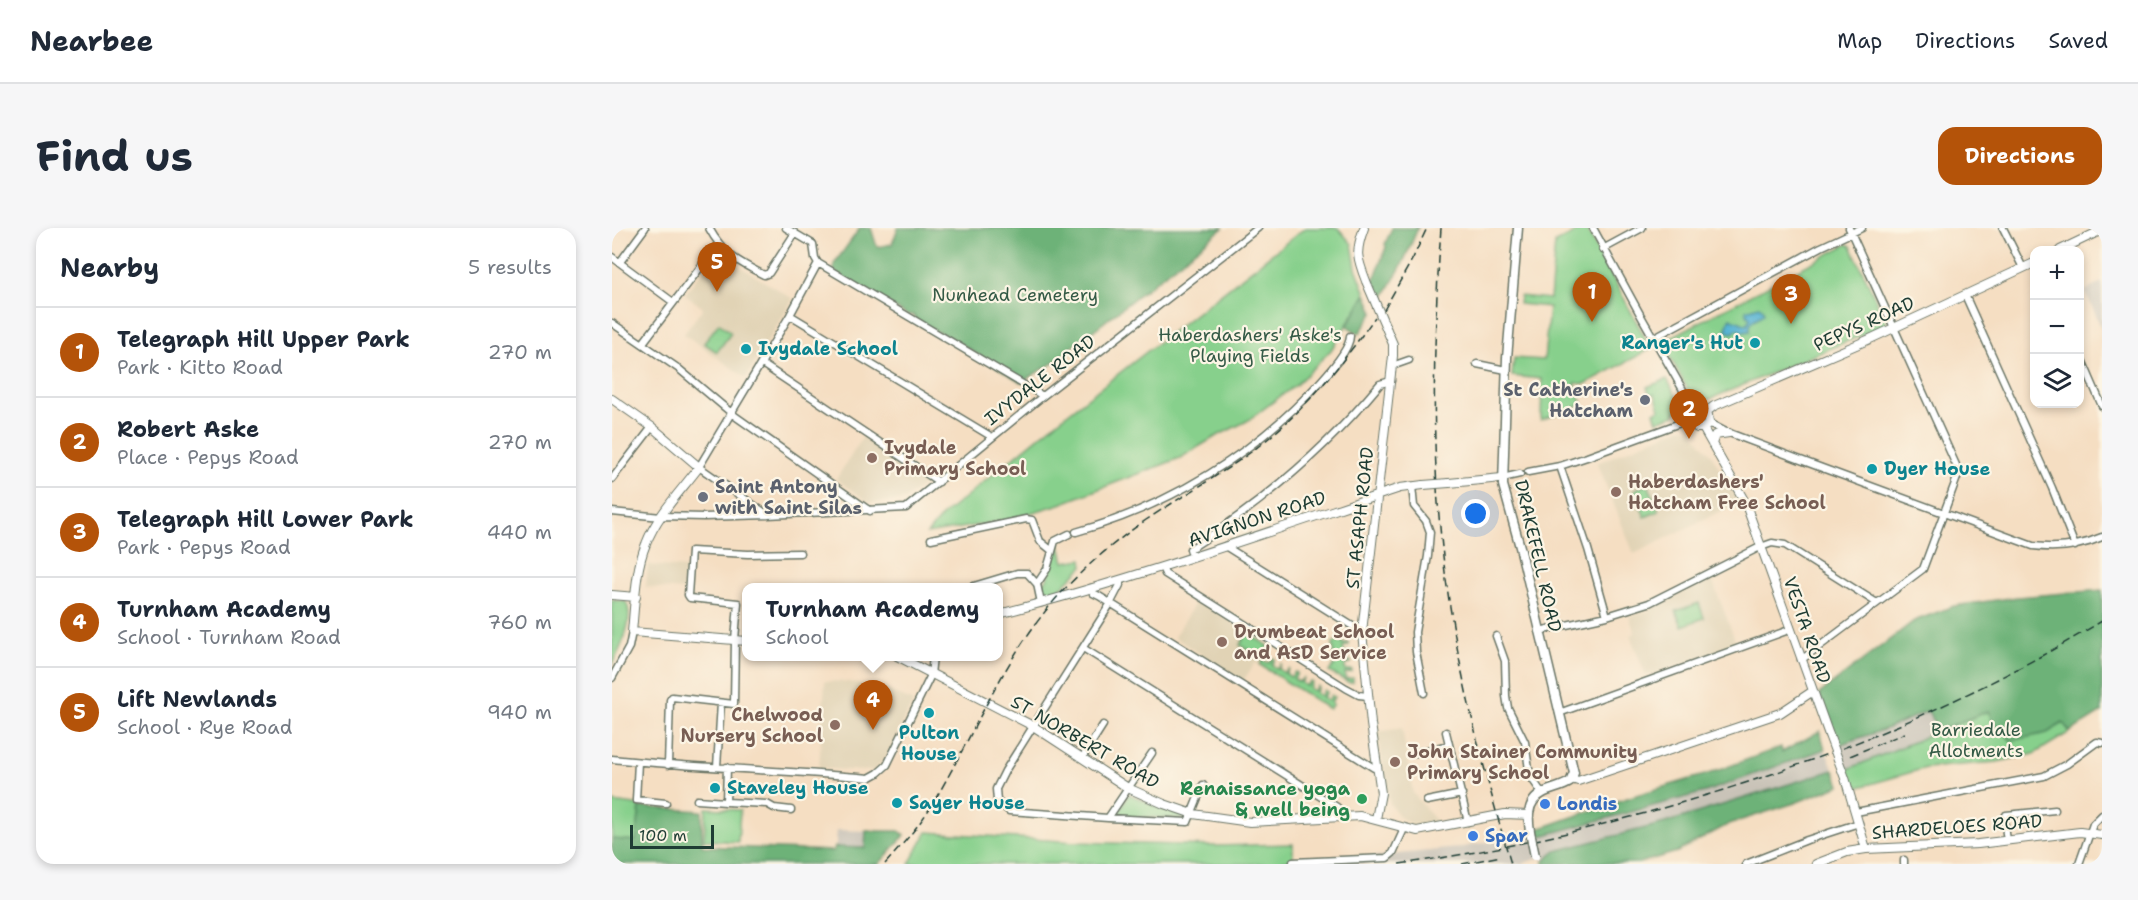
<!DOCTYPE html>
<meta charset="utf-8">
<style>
body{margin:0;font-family:"Shantell Sans",sans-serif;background:#f6f6f7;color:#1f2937}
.controls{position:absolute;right:18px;top:18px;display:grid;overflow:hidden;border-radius:12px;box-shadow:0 3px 9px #0003}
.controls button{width:54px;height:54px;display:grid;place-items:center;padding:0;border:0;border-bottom:2px solid #e0e1e3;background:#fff;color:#1f2937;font:30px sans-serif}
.scale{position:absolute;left:18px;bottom:15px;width:84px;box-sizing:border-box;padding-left:6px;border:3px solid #1f3d34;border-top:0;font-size:16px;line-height:21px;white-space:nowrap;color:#1f3d34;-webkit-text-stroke:4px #fcf5e5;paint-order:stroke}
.you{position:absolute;left:864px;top:286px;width:21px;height:21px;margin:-15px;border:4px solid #fff;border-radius:50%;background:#1a73e8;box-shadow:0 0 0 9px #1a73e833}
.badge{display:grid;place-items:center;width:39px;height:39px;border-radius:50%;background:#b45309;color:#fff;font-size:20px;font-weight:700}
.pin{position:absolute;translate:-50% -50px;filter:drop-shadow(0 2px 3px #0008)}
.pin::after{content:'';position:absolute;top:32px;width:21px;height:18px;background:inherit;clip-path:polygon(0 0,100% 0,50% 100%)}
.popup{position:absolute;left:130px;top:355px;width:261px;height:78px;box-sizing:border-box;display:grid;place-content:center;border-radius:12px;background:#fff;filter:drop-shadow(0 2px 4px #0005);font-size:20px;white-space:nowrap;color:#747a83}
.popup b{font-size:22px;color:#1f2937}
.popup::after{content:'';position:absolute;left:50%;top:100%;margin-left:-12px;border:12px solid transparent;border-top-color:#fff}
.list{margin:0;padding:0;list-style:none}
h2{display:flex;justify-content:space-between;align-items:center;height:78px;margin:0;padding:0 24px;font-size:26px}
h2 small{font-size:20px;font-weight:400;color:#747a83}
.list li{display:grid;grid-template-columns:39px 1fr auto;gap:18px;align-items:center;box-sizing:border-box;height:90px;padding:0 24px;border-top:2px solid #e0e1e3}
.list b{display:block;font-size:22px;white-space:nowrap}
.list p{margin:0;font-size:20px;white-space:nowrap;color:#747a83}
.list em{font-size:20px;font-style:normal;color:#747a83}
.icon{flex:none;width:33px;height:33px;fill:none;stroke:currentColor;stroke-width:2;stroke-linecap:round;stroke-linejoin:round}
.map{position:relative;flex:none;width:1490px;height:636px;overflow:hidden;border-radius:18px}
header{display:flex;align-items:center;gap:36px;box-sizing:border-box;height:84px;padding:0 30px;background:#fff;border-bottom:2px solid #e0e1e3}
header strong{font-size:28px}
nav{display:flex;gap:33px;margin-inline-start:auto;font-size:21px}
.intro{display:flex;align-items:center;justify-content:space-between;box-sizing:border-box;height:144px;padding:0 36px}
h1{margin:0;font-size:42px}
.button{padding:15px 27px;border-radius:18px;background:#b45309;color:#fff;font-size:21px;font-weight:700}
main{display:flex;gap:36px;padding:0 36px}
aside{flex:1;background:#fff;border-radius:18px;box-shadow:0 3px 9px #0003}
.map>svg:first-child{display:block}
</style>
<header>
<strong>Nearbee</strong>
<nav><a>Map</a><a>Directions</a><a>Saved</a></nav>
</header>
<div class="intro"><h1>Find us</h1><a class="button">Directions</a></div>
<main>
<aside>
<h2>Nearby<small>5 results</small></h2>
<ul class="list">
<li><span class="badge">1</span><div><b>Telegraph Hill Upper Park</b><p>Park · Kitto Road</p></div><em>270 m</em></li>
<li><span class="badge">2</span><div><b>Robert Aske</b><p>Place · Pepys Road</p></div><em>270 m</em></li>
<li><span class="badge">3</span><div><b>Telegraph Hill Lower Park</b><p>Park · Pepys Road</p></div><em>440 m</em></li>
<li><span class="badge">4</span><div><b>Turnham Academy</b><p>School · Turnham Road</p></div><em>760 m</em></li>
<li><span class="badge">5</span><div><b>Lift Newlands</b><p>School · Rye Road</p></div><em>940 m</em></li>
</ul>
</aside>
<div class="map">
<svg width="1490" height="636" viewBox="0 0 1490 636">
<rect width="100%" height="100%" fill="#fcf5e5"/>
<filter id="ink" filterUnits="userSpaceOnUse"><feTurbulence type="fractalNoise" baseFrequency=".0167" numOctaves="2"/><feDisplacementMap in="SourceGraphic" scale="12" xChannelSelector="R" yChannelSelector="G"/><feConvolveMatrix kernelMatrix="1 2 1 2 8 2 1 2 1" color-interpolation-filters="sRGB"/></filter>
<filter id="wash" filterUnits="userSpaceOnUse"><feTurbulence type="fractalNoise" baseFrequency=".008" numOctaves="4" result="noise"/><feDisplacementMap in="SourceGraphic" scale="24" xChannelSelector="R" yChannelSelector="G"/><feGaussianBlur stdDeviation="1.35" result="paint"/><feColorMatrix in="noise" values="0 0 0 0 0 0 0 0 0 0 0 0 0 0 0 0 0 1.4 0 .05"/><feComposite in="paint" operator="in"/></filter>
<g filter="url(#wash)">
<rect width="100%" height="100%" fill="#f5dec2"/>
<path fill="#e1d3b5" d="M104 24 181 71 134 150 72 106 91 80 73 66Z
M1070 199 1078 201 1099 226 1127 274 1022 326 985 235Z
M251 209 317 252H318L293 272 258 275 224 251Z
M36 337 74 340 72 362 34 359Z
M1099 349 1125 417 1034 448 1018 407 1023 405 1017 388 1038 382Z
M585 372 659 419 647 437 643 435 631 453 562 409Z
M213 453 238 454 271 460 301 474 274 530 262 542 251 543 207 540Z
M790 500 801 565 825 594 808 597 795 594 788 589 778 576 765 504Z"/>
<path fill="#c9c3b8" d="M1490 54V101L1473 63Z
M1316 483 1326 503 1234 542 1226 517 1271 502Z
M1213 521 1222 542 1053 595 944 623 932 633 930 629 909 636H687L846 620 882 613 897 616 977 596 1093 564Z
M224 602 254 603 253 621 224 619Z"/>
<path fill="#87d08c" stroke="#538660" stroke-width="1.5" d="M693 0H726L740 16 744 40 754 66 719 122 684 157 635 193 603 209 568 230 448 276 395 292 315 306 330 288 455 186Z
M967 0H974L1039 121 973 156 963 155 970 177 929 192 930 151 900 148 902 130 932 132 937 79 907 76 908 68 938 71 943 15 961 6Z
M1235 16 1239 18 1274 94V97L1086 176 1083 175 1051 116 1052 113Z
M107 95 119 105 105 124 92 115Z
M1055 151 1070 179 1063 185V187L1045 193 1042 184 1048 181 1043 166 1038 167 1035 159Z
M1036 256 1047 283 1033 289 1022 262Z
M447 314 452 334 470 331 471 338 447 362 434 367 430 364 431 356 435 351Z
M0 372 14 374C23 391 8 422 0 437Z
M1087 375 1092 390 1070 398 1064 383Z
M635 405 657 418 649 430 628 417Z
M730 413 731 416 737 415V417L731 419 732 425 738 424V427L732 428 733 434 739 433V435L733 436V442H740V444L733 445 734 451 741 450V454H736L717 444 723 436 721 415Z
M655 426 652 433 657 435 661 430 663 431 660 437 666 441 669 435 667 441 672 445 677 440 674 446 679 449 683 444 685 445 682 451 687 454 692 449 689 455 694 458 698 453 700 454 697 460 702 463 705 458 706 459 704 465 709 468 712 462 715 464 711 469 716 473 719 467 722 469 719 474 721 476 717 481 648 437Z
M1376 483 1387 498 1435 505 1452 495 1458 504 1422 526 1385 534 1314 540 1241 561 1234 542Z
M517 566 545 579 578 590 577 591 505 588Z
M0 574 23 577 28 579 24 613 0 611Z
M94 580 128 582 126 614 92 612Z
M315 604 464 614 604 618 681 616V631L671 633V636H297Z"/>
<path fill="#6db278" stroke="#467856" stroke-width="1.5" d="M248 0H259L265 19 280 16 286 0H611L438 137 409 154 341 111 307 95 301 87H295L222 44V36Z
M780 0H806L791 35 769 74 761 55 774 19 773 16Z
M754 66 762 84 747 106 735 98Z
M1490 362V484L1458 504 1451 495 1435 505 1399 513 1387 498 1383 499 1376 483 1326 503 1316 483 1271 502 1226 517 1207 466 1302 393 1342 378 1405 369Z
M1208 503 1213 521 1093 564 925 609 923 602 1021 568 1099 545 1169 519 1170 524Z
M1222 542 1228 557 1183 575 1117 596 1065 624 1027 635 932 636V633L944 623 1053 595Z
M28 579 90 583V618L221 623 223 619 253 620 254 603H287L293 607 267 636H0V611L24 613Z"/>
<path fill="#54b3d3" stroke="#3a7884" stroke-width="1.5" d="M1147 78 1151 81 1152 85C1145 92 1137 90 1138 103L1131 104 1125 101 1121 105 1116 104 1114 101 1118 90 1135 97 1138 90 1135 86 1134 82Z"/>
</g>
<g filter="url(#ink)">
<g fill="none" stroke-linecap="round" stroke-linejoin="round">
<g stroke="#6a7566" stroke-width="9">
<path id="minor" d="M97 0C111 26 126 34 152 47L157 45 183 5
M174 0 201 16 203 30 206 35
M981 0 1029 88 1083 183
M1391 0 1411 40
M991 21 1030 0
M0 29 61 74
M8 34 33 0
M206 35 431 168
M1353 67 1440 260 1463 318
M178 87 380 209
M0 95 67 141 123 188 258 283
M1041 110 1209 19 1250 0
M31 115 106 16
M1468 127 1490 178
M150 136 327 254
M865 136 894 142
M780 138 797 132
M1097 195 1112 203 1202 237 1421 318C1446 321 1467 319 1490 309
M948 238 976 321 995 388
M916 244 948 238 975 229 1079 191
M890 250 908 246
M0 251 40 199
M800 258 802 278 814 293 818 304 816 328 803 404 804 424 812 465
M0 284 49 289
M156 287 87 239 178 87 206 35
M50 288 92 289 156 287 294 280 431 168 646 0
M464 304C558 278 644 225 709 153 718 143 738 121 738 108
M319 311 414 291 420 292 428 313 439 322
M613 318 750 404
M580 328 578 321C649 276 714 221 768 156L779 153
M550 339 553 346 734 460 747 467 756 468
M425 356 435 341 443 313 457 306
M355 360 405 345H415L425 356 429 375
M479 360 481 365 487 368 762 540H765
M927 403 995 388 1037 375 1146 320 1160 315 1173 317 1265 375
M884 408 893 433 894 468 896 480 913 514 918 548 930 565
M471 420 725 579 729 589
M1189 432 1311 341 1346 247 1344 237 1237 0
M0 450 17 419 20 404
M947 485 1177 402
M834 504 856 594
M540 525 496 590 576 594 591 557
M803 525 837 517
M470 530 491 497
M0 531C85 540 171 542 257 550L266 545 275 537 319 447 321 428
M26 534 24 572 54 575
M56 537 58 472 60 469 122 476 123 412 126 375 78 370 76 367 79 323 136 326 188 325
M105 539 109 475
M115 539 114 574 155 576 162 580 179 582
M85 572 114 574
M815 573 850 566
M1244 584 1432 548 1455 536 1485 514 1490 515
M496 590 397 583 385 573 384 561 393 543 497 378 508 357V352
M1395 612 1392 592 1394 587 1443 582
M1292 632V636
M681 634 775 630 781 625 792 601
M1134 636 1195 612 1247 595
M1467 636 1481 596 1490 587"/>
</g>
<g stroke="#6a7566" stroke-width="10">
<path id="tertiary" d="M752 0C743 24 745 30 754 53
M1448 22 1490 2
M0 171 40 199 87 239C69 263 45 287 34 316 23 342 23 375 20 404L135 413
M1091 200H1085L1080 195V187C1083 182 1089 180 1094 184L1102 178 1258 111 1422 35
M1091 200 1133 274 1217 507
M1091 200 1097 195 1096 187 1094 184
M1100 216 1103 207 1117 205
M837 255 890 250
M0 367 24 369
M387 386C523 351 656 304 788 260L811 257
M285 428 421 498 516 560 552 576 581 586 638 594 748 588 805 603 893 586 917 587
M1233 550 1254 621
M960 551 966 553 1168 485 1201 463
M764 591 769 565 759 496 750 404 781 128V116L775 102
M1204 636 1235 624 1254 621 1366 616 1468 604 1490 607"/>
</g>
<g stroke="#6a7566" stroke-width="11">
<path id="secondary" d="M906 0 895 130 891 257 908 319 962 545 958 554C950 559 939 561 931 565 913 574 916 593 919 609"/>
</g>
<use href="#minor" stroke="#fff" stroke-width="6"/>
<use href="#tertiary" stroke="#fff" stroke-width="8"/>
<use href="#secondary" stroke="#fff" stroke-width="8"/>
<path stroke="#1f3d34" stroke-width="1.5" stroke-dasharray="9 4.5" stroke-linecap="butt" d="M829 0C821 114 818 231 833 344 846 444 871 540 899 636
M772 82 801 30 815 0
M1238 528 1293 505
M273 636C290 617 308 597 321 575 363 505 392 428 448 366 473 339 503 313 534 292 576 264 620 241 658 209 699 175 733 132 763 89
M787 636C885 623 981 601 1075 573 1221 530 1360 472 1490 393
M850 636 889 628"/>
<g stroke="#6a7566" stroke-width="10" stroke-linecap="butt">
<path id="tertiary-bridge" d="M754 53 775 102
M811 257 837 255
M1217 507 1233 550"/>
</g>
<g stroke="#6a7566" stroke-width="11" stroke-linecap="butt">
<path id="secondary-bridge" d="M919 609 923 628"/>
</g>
<use href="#tertiary-bridge" stroke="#fff" stroke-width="8"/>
<use href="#secondary-bridge" stroke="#fff" stroke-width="8"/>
</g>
</g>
<g fill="#0f9aa8" stroke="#fcf5e5" stroke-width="2">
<circle cx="1143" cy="115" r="6"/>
<circle cx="134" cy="121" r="6"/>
<circle cx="1260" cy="241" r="6"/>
<circle cx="317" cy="485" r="6"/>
<circle cx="103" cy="560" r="6"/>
<circle cx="285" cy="575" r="6"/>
</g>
<g fill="#6b7280" stroke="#fcf5e5" stroke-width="2">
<circle cx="1033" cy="172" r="6"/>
<circle cx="91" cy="269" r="6"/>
</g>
<g fill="#8d6e63" stroke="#fcf5e5" stroke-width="2">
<circle cx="260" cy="230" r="6"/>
<circle cx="1004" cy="264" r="6"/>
<circle cx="610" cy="414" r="6"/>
<circle cx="223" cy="497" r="6"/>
<circle cx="783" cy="534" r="6"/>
</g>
<circle fill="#2e9e5b" stroke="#fcf5e5" stroke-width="2" cx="750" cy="571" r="6"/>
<g fill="#3f7fe0" stroke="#fcf5e5" stroke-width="2">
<circle cx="933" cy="576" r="6"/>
<circle cx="861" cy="608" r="6"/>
</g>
<g text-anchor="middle" stroke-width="4.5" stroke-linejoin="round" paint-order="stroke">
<g font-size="18" fill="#345a46" stroke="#fcf5e5">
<text x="403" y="73">Nunhead Cemetery</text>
<text x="638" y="113">Haberdashers' Aske's<tspan x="638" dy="21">Playing Fields</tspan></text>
<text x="1364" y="508">Barriedale<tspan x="1364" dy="21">Allotments</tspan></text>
</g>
<g font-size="18" fill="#1f3d34" stroke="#fcf5e5">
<text transform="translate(1252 96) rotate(-24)" y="6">PEPYS ROAD</text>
<text transform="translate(428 152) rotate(-38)" y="6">IVYDALE ROAD</text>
<text transform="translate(748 290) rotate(-84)" y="6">ST ASAPH ROAD</text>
<text transform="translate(645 291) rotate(-18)" y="6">AVIGNON ROAD</text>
<text transform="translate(926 328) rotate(77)" y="6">DRAKEFELL ROAD</text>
<text transform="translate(1195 402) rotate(71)" y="6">VESTA ROAD</text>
<text transform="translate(473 514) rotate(30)" y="6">ST NORBERT ROAD</text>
<text transform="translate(1345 599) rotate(-4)" y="6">SHARDELOES ROAD</text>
</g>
<g font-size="18" font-weight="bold" fill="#0d838f" stroke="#fcf5e5" text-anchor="start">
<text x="1131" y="121" text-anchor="end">Ranger's Hut</text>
<text x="146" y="127">Ivydale School</text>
<text x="1272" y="247">Dyer House</text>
<text x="317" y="511" text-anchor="middle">Pulton<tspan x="317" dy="21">House</tspan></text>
<text x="115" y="566">Staveley House</text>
<text x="297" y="581">Sayer House</text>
</g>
<g font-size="18" font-weight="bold" fill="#5b616d" stroke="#fcf5e5" text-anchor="end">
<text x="1021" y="168">St Catherine's<tspan x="1021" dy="21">Hatcham</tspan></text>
<text x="103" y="265" text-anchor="start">Saint Antony<tspan x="103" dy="21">with Saint Silas</tspan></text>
</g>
<g font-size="18" font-weight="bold" fill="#785e54" stroke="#fcf5e5" text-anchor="start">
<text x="272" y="226">Ivydale<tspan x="272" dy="21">Primary School</tspan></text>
<text x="1016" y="260">Haberdashers'<tspan x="1016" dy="21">Hatcham Free School</tspan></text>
<text x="622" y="410">Drumbeat School<tspan x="622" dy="21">and ASD Service</tspan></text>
<text x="211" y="493" text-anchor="end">Chelwood<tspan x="211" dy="21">Nursery School</tspan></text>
<text x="795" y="530">John Stainer Community<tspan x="795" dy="21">Primary School</tspan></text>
</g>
<g font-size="18" font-weight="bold" fill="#27864d" stroke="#fcf5e5" text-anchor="end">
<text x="738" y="567">Renaissance yoga<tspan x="738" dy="21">&amp; well being</tspan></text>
</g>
<g font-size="18" font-weight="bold" fill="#366cbe" stroke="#fcf5e5" text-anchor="start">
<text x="945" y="582">Londis</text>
<text x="873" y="614">Spar</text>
</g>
</g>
</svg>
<div class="controls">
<button>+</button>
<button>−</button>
<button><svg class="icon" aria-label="layers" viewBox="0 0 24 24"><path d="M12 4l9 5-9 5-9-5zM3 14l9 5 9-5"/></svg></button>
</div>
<div class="scale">100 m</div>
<div class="you"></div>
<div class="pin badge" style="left:980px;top:94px">1</div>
<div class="pin badge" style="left:1077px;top:211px">2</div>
<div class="pin badge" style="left:1179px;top:96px">3</div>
<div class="pin badge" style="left:261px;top:502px">4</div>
<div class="popup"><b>Turnham Academy</b>School</div>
<div class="pin badge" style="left:105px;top:64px">5</div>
</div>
</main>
